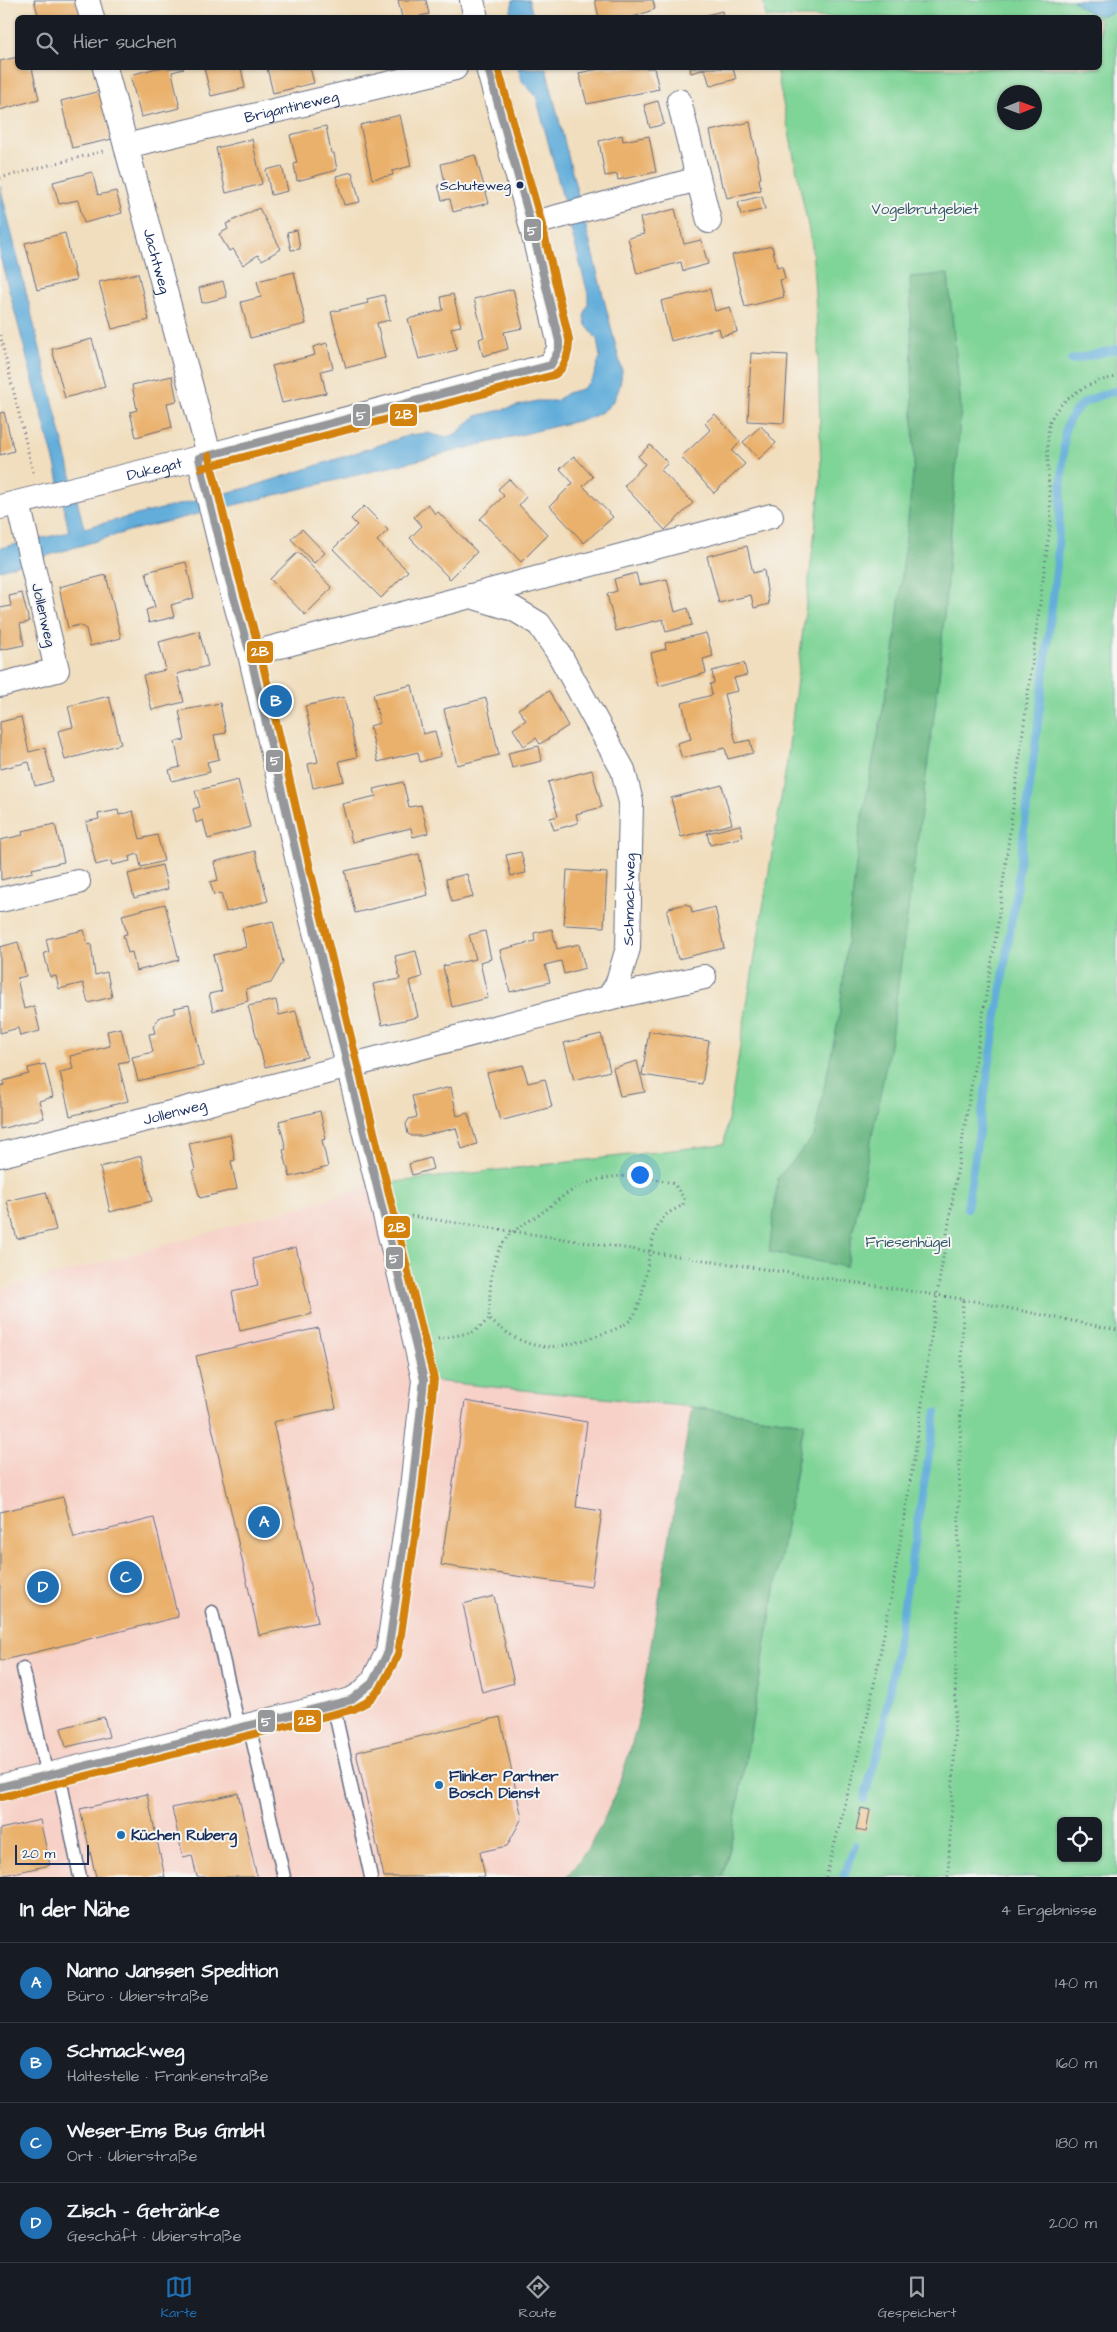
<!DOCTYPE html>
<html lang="de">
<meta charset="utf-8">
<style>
body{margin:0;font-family:"Architects Daughter",sans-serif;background:#20242c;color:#f1f3f6}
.controls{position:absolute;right:15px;bottom:15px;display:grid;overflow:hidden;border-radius:8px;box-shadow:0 1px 4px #0004}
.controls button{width:45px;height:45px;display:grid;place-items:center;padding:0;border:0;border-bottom:1px solid #363941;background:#171b24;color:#f1f3f6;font:25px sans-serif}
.compass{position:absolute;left:997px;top:85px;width:45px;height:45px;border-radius:50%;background:#171b24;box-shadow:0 1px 4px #0004;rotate:89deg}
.scale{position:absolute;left:15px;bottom:12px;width:74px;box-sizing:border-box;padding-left:5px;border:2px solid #1b2f5e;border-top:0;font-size:14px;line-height:18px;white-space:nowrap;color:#1b2f5e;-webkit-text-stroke:4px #f6f6f2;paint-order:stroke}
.you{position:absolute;left:639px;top:1174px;width:18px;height:18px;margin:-12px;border:4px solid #fff;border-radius:50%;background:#1a73e8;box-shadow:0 0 0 8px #1a73e833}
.badge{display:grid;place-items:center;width:32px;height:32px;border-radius:50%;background:#1f6fb2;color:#fff;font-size:16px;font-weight:700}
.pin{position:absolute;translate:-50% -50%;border:2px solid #fff;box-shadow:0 1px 5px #0006}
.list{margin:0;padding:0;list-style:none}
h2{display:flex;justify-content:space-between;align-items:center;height:65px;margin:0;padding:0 20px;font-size:21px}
h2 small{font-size:16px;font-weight:400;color:#9ea1a6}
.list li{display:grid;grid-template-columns:32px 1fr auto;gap:15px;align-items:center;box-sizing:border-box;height:80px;padding:0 20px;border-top:1px solid #363941}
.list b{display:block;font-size:19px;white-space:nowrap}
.list p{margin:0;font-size:16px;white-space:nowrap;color:#9ea1a6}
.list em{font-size:16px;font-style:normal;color:#9ea1a6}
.icon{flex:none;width:28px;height:28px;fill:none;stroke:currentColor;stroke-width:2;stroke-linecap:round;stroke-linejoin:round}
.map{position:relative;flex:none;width:1117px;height:1877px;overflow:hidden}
.search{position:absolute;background:#171b24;box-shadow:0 1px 4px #0004;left:15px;right:15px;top:15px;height:55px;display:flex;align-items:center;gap:12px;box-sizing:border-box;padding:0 18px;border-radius:8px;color:#9ea1a6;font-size:19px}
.sheet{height:385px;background:#171b24}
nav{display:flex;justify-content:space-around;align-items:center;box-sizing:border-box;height:70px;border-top:1px solid #363941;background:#171b24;font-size:14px;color:#9ea1a6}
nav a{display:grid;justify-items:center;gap:2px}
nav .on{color:#1f6fb2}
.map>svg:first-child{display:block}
</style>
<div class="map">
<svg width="1117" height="1877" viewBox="0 0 1117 1877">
<rect width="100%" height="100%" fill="#f6f6f2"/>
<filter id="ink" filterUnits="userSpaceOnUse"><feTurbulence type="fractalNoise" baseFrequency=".02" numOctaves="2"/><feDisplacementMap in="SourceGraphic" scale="10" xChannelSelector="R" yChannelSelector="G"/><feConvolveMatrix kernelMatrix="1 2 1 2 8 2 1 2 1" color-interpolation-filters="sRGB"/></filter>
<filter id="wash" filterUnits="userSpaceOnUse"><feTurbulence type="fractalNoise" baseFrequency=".0096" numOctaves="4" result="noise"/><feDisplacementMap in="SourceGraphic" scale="20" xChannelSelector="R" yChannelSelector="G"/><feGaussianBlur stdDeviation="1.12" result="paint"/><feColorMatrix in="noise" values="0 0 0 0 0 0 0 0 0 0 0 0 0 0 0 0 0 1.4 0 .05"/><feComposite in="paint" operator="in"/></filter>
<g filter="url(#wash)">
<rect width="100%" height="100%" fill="#f1debe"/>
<path fill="#f7d1c7" d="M378 1184 424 1380 692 1407 637 1726 625 1768 612 1802 592 1842 566 1877H0V1290L158 1247Z"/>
<path fill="#7fd497" stroke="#4d827a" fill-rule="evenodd" d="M763 0H1117V1877H722L730 1848 804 1423 692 1407 424 1380 378 1184 724 1144 787 762 821 480 818 342 812 246 776 68H1100V18L766 17ZM1004 92H1034V122H1004ZM1061 1821H1098V1858H1061Z"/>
<path fill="#67b680" stroke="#41726f" d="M948 274 961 407 939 679 890 1045 846 1267 769 1252 778 1178 814 1136 839 1017 860 829 894 651 914 463 910 277Z
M692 1407 804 1423 730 1848 722 1877H566C604 1835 622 1779 637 1726Z"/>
<path fill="#62adda" stroke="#3e6e9c" d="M513 0H529L533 17H510Z
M1073 0H1117V9C1102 22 1085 12 1073 0Z
M518 68H546L622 371C620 395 612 410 589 418L129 531 0 570V548L69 532 56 468 0 256V186L84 528 251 487 410 435 427 433 443 437 451 436 457 433 476 416 537 401H556L567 393 582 389 593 378 600 357 597 339 586 325 584 317 588 304V294L536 96 522 81Z"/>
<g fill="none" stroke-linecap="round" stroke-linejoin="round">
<path stroke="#62adda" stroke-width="8" d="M1071 360 1117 349
M967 1208 1015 900 1040 708 1057 563 1065 429C1076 401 1090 399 1117 390
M864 1799 881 1741 936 1413
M844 1877 855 1845"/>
</g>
<g id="blocks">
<path fill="#eab16c" d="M34 0H77L81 18H39Z
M398 0H426L429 14 420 16 421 18H402Z
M595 0H653L655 9 631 18H599Z
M722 11 723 18H699V17Z
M18 57V68H32L39 99 0 110V61Z
M157 68H183L184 69 172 72 180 108 141 117 130 75Z
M204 68H241L245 88 211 96Z
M267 68H310L314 83 273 93Z
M603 68H654L659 89 587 104 579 73Z
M690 68H733L736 79 710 86 705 69 691 73Z
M100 91 112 139 72 148 61 101Z
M658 101 664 124 650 128 644 105Z
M400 115 411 166 392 171 393 175 372 179 360 125Z
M750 122 761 178 759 179 761 190 727 198 724 186H722L710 131Z
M326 126 331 153H334L337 170 297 181 294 164 297 163 290 135Z
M622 135 623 141 649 136 656 172 618 180 617 174 605 176 599 141Z
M252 139 262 184 226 193 216 148Z
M475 155 489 203 453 212 450 199 442 200 438 185 445 183 441 164Z
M282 166 288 191 271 195 266 170Z
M92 172 98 195 116 191 122 213 84 223 78 200 59 204 53 182Z
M352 172 360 202 344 205 336 176Z
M762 196 765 209 741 215 738 202Z
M259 208 281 249 262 260 258 255 243 265 233 249 229 251 219 234 228 229 226 224Z
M675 209 684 244 701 240 708 264 683 271 681 262 637 274 628 238 644 234 640 218Z
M297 230 300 249 291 250 287 232Z
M65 233 76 280 37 290 25 243Z
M772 246 777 267 782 266 785 279 780 280 784 297 745 307 732 255Z
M294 272 306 324 250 338 241 302 261 297 257 281Z
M138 273 149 320 112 329 99 282Z
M223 281 227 297 202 303 199 288Z
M513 289 523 328 504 332 508 349 483 356 479 339 484 337 474 299Z
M710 289 715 311 730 307 737 332 721 336 719 328 671 341 661 301Z
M453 294 461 326 451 328 457 350 419 359 408 319 443 310 441 297Z
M384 295 390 320 377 323 385 358 346 368 331 312 368 303 367 299Z
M92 339 105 387 65 398 52 349Z
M327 343 333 368 321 371 326 393 282 403 272 366 315 355 313 347Z
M751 353 788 355 784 423 748 421Z
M172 376 177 401 167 403 172 427 136 437 130 412 137 410 132 385Z
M4 412 14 451 0 455V413Z
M715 414 740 442 732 451 745 464 714 493 681 457 710 430 705 423Z
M761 426 776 443 759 459 743 442Z
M650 445 668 463 661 470 693 503 665 530 624 486 645 464 638 456Z
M574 456 593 477 583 486 613 517 584 543 550 506 573 483 560 469Z
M509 479 526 497 519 505 548 535 521 562 480 519 504 496 498 489Z
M428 504 435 514 438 512 477 552 450 579 410 538 422 526 414 517Z
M364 506 388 530 377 541 408 571 381 598 333 549 357 525 351 519Z
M302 529 325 553 314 563 291 539Z
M747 546 753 573 764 570 769 604 754 608 751 595 719 603 707 556Z
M298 552 332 588 305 615 270 579Z
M186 562 194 598 171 605 174 617 149 623 146 610 155 607 146 572Z
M636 573 639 585 667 579 675 612 688 608 692 625 666 632 663 619 616 631 607 594 617 591 614 579Z
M106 575 121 638 90 646 86 629 79 625 68 628 59 587Z
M22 593 29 622 20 624 24 645 0 650V608L11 606 9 596Z
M199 631 208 666 177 674 184 702 152 710 143 675 166 670 159 642Z
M706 633 713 656 703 659 706 673 659 686 651 653 666 649 665 643Z
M744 663 747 675 734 678 738 691 724 694 736 743 750 740 753 753 728 759 725 748 682 758 677 743 691 739 682 703 712 695 710 684 714 683 712 671Z
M412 685 423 734 435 731 441 756 420 762 418 752 378 762 370 726 380 723 373 694Z
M549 691 568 726 540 744 536 738 524 746 513 729 526 720 518 709Z
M109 696 121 744 65 760 58 731 73 727 68 706Z
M344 697 357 757 339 761 344 781 313 788 308 764 318 762 305 706Z
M486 698 499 755 457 765 444 709Z
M220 703 226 733 214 735 219 759 207 762 210 772 172 781 169 770 180 767 175 742 185 740 179 711Z
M21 717 29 752 45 748 53 781 35 786 29 762 0 769V722Z
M539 746 542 761 512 768 508 753Z
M592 770 602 807 576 814 578 823 554 830 550 818 558 816 548 782Z
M238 780 250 827 208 839 203 820 196 823 195 817 193 809 200 807 195 791Z
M403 782 409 807 421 805 428 833 413 837 411 828 352 842 342 804 376 796 374 789Z
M722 785 732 824 681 837 671 798Z
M118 810 119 815 133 811 140 839 157 835 164 861 141 867 138 854 129 857 130 861 112 865 111 861 96 865 86 822 99 819 98 814Z
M55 824 64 862 32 869 33 872 1 880 0 840 23 835 22 831Z
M740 825 743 837 710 845 707 833Z
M255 851 268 901 226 912 221 893 214 895 210 882 218 880 214 862Z
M521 852 526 873 511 876 506 855Z
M419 854 428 895 355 913 345 871Z
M162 865 168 889 134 898 128 874Z
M567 870 607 873 604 927 564 925Z
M467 874 473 897 452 902 446 879Z
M165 904 179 960 136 971 132 952 128 953 123 935 127 934 122 915Z
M686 904 691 907 692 913 715 907 724 948 678 959 667 912 669 908Z
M273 921 283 962 271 983 246 989 248 1001 213 1011 209 994 222 991 213 955 246 947 242 928Z
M552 929 557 949 579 944 585 968 564 974 561 961 545 965 550 982 510 992 500 950 535 941 534 933Z
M84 930 88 945 91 944 95 975 107 972 112 997 88 1003 83 983 59 989 56 976 50 977 44 953 49 952 46 939Z
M485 931 491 959 480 962 488 998 452 1007 443 966 476 959 469 935Z
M18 942 26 976 17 978 24 1009 34 1006 40 1031 20 1036 18 1028 0 1033V947Z
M416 951 422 977 410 981 418 1017 382 1025 373 984 400 979 395 956Z
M276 1000 279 1015 296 1011 307 1057 265 1067 248 1006Z
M189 1005 203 1066 138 1081 132 1057 153 1052 149 1034 155 1033 153 1026 160 1017 176 1013 174 1008Z
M121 1028 129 1061 118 1063 128 1101 70 1116 60 1072 73 1069 70 1056 110 1046 107 1031Z
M649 1031 709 1041 702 1084 642 1075Z
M601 1034 610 1071 574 1080 564 1043Z
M637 1061 645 1092 620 1096 613 1068Z
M45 1064 53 1097 39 1101 44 1118 0 1129V1086L4 1085 3 1081 29 1074 28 1068Z
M523 1065 528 1083 545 1079 552 1107 500 1121 487 1073Z
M451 1087 457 1116 468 1113 477 1144 462 1149 456 1128 422 1136H412L408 1134 406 1124 409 1119 417 1117 412 1096Z
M320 1111 326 1139 322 1140 328 1167 290 1177 283 1150 286 1149 279 1121Z
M230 1134 235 1160 231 1161 237 1189 200 1198 192 1171 195 1170 189 1143Z
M141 1156 152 1201 110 1212 100 1167Z
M430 1158 433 1169 412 1175 409 1164Z
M46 1192 56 1230 17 1239 7 1201Z
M296 1247 312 1314 240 1331 232 1292 258 1286 253 1259Z
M318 1328 336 1408 273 1422 318 1622 259 1635 196 1356Z
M465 1401 587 1422 576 1507 602 1511 591 1587 441 1565Z
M63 1497 74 1538 154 1518 178 1617 0 1661V1512Z
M494 1596 514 1683 482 1692 463 1604Z
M104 1717 109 1737 66 1747 61 1728Z
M500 1717 522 1818 507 1846 480 1852 485 1877H384L356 1752Z
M238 1793 257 1877H197L192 1855 183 1857 172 1808Z
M147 1794 165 1877H96L80 1809Z
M861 1808 870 1810 866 1832 856 1830Z
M40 1820 50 1865 0 1876V1829Z"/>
</g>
</g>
<g filter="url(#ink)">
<use href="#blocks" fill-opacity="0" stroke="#666c80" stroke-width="1"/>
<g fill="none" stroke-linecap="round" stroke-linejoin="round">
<g stroke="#666c80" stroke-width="15">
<path id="service" d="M212 1612 239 1727
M23 1668 47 1776
M333 1704 371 1877
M249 1725 284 1877
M59 1773 80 1877"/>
</g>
<g stroke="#666c80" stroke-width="26">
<g id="minor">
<path d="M87 0 92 18"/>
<path d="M472 0 476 18"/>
<path id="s1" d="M105 68 209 454"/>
<path d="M679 101 709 221"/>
<path id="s2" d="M126 146 455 68"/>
<path d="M531 224 698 179"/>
<path id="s3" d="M0 507 199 458 551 365 559 349V341L531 224 488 68"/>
<path d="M471 596 771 516"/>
<path d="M0 685 57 670 18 503"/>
<path d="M0 900 78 882"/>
<path d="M608 998 704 977"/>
<path id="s4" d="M0 1155 163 1115 608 998 617 985 628 948 631 802 623 770 558 652 539 624 514 609 471 596 250 654"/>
<path d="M0 1787 351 1700 361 1694 372 1683 388 1652 412 1488 424 1380 405 1296 303 883 250 654 229 580 199 458"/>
</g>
</g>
<path stroke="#666c80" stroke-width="3" stroke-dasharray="1 4" stroke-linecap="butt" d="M0 178 103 151
M0 335 34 476
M411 1216 963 1299 954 1763 948 1877
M963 1299 1117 1330
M438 1339 474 1332 489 1319C490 1296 489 1269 500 1248 507 1233 524 1224 537 1216 549 1208 559 1198 571 1191 603 1172 640 1173 674 1184L684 1198 683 1205C678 1208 671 1211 667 1214 643 1236 651 1291 632 1318 626 1326 611 1331 602 1334 552 1352 531 1354 489 1319
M826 1877 866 1724 889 1609 916 1447 937 1295 997 929 1051 519C1050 499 1044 433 1051 419 1062 396 1093 380 1117 377"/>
<use href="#service" stroke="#fff" stroke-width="12"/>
<use href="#minor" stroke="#fff" stroke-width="24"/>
<g stroke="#f6f6f2" stroke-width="11">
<path id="bus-1" d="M199 458 551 365 559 349V341L531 224 488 68
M0 1787 351 1700 372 1683 388 1652 412 1488 424 1380 303 883 250 654 229 580 199 458"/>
</g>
<g stroke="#f6f6f2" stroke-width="11">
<path id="bus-2" d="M202 468 554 375C565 369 570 351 569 339L541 221 498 68
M2 1797 354 1709 367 1702 380 1689 398 1655 422 1489 434 1379 313 881 260 652 239 577 209 456"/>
</g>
<use href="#bus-1" stroke="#96979a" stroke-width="8"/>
<use href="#bus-2" stroke="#d3820e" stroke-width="8"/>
</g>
</g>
<circle fill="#1b2f5e" stroke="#f6f6f2" stroke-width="2" cx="520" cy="185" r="4.5"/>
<g fill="#1f6fb2" stroke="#f6f6f2" stroke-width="2">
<circle cx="439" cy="1785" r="5"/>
<circle cx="121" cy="1835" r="5"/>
</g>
<g text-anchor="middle" stroke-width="4" stroke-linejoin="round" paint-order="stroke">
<g font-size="14" fill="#1b2f5e" stroke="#f6f6f2" text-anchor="end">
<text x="511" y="190">Schuteweg</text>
</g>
<g font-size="15" fill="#1b2f5e" stroke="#f6f6f2">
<text dy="5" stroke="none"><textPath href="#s2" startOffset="170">Brigantineweg</textPath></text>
<text dy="5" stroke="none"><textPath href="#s1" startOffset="200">Jachtweg</textPath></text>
<text dy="5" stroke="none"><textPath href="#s3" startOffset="159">Dukegat</textPath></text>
<text transform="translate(44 615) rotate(77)" y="5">Jollenweg</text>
<text dy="5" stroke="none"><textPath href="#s4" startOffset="731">Schmackweg</textPath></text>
<text dy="5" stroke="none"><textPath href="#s4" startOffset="180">Jollenweg</textPath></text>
</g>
<g font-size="15" fill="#34586c" stroke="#f6f6f2">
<text x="925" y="214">Vogelbrutgebiet</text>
<text x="908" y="1247">Friesenhügel</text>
</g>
<g font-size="15" font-weight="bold" fill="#1b2f5e" stroke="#f6f6f2" text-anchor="start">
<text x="449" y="1781">Flinker Partner<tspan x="449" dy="17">Bosch Dienst</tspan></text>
<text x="131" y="1840">Küchen Ruberg</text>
</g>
</g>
<g stroke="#f6f6f2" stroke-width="2">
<rect x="523" y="218" width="19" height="24" rx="5" fill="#96979a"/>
<rect x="389" y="403" width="29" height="24" rx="5" fill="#d3820e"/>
<rect x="352" y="403" width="19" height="24" rx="5" fill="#96979a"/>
<rect x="246" y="640" width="28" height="24" rx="5" fill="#d3820e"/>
<rect x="265" y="749" width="19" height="24" rx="5" fill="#96979a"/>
<rect x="383" y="1215" width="28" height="24" rx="5" fill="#d3820e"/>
<rect x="385" y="1246" width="19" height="24" rx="5" fill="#96979a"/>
<rect x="293" y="1709" width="29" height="24" rx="5" fill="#d3820e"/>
<rect x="257" y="1709" width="19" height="24" rx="5" fill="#96979a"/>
</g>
<g font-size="14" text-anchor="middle" font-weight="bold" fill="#fff">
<text x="532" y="235">5</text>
<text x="404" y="419">2B</text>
<text x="361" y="420">5</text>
<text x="260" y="656">2B</text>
<text x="275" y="765">5</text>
<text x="397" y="1232">2B</text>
<text x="394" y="1263">5</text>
<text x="307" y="1725">2B</text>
<text x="266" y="1726">5</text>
</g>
</svg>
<div class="controls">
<button><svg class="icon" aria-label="locate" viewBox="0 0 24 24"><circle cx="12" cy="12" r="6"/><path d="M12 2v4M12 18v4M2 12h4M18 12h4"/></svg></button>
</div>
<svg class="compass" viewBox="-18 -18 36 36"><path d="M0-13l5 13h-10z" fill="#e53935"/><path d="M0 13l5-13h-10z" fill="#9ea1a6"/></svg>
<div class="scale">20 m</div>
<div class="you"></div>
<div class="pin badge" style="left:264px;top:1522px">A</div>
<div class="pin badge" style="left:276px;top:701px">B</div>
<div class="pin badge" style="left:126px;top:1577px">C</div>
<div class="pin badge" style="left:43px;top:1587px">D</div>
<div class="search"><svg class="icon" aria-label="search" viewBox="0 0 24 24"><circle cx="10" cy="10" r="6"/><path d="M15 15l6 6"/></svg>Hier suchen</div>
</div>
<section class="sheet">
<h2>In der Nähe<small>4 Ergebnisse</small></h2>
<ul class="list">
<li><span class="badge">A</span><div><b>Nanno Janssen Spedition</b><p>Büro · Ubierstraße</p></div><em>140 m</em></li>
<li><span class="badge">B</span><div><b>Schmackweg</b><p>Haltestelle · Frankenstraße</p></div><em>160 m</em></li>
<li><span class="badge">C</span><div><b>Weser-Ems Bus GmbH</b><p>Ort · Ubierstraße</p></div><em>180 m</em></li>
<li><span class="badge">D</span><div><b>Zisch - Getränke</b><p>Geschäft · Ubierstraße</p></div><em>200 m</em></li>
</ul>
</section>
<nav>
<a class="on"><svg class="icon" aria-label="map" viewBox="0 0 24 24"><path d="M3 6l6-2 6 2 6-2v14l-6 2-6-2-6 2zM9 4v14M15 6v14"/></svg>Karte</a>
<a><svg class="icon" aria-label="directions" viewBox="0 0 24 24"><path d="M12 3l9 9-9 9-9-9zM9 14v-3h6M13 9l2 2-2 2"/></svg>Route</a>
<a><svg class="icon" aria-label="saved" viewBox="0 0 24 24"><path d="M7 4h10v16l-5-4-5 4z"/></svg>Gespeichert</a>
</nav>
